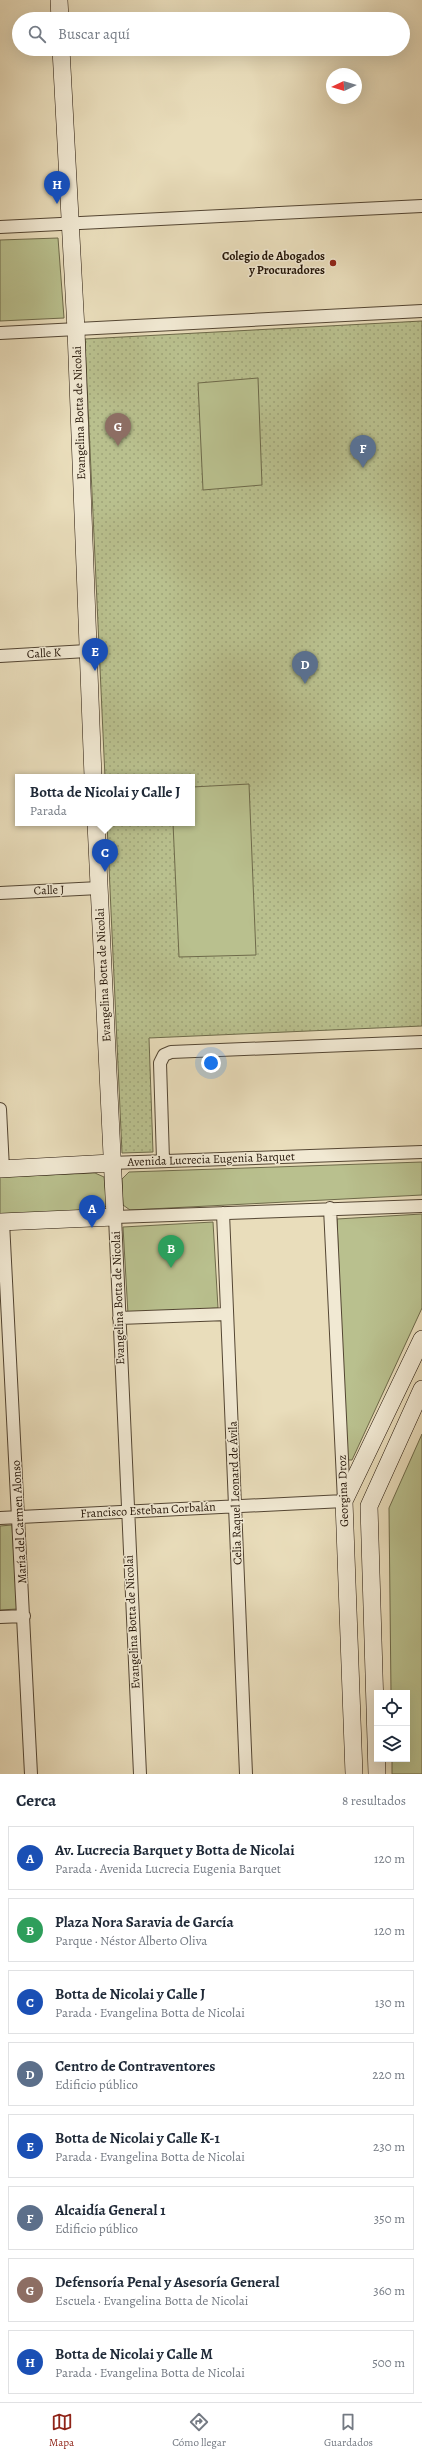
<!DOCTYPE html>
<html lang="es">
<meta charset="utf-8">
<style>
body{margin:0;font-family:Alegreya,serif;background:#f6f6f7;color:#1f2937}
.controls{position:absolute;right:12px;bottom:12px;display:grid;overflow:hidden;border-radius:0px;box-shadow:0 4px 16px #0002}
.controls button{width:36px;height:36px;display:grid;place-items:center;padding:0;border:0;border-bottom:1px solid #e0e1e3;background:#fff;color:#1f2937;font:20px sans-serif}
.compass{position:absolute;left:326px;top:68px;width:36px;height:36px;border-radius:50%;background:#fff;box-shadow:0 4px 16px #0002;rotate:266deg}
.you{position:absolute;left:211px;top:1063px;width:14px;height:14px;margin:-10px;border:3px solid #fff;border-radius:50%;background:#1a73e8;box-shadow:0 0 0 6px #1a73e833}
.badge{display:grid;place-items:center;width:26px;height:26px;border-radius:50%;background:#8f2418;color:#fff;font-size:13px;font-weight:700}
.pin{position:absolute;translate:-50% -33px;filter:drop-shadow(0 1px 2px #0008)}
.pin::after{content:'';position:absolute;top:21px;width:14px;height:12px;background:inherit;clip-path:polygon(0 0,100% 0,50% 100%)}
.popup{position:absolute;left:15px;top:774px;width:180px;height:52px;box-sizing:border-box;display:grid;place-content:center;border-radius:0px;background:#fff;filter:drop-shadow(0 1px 3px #0005);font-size:13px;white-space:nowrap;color:#747a83}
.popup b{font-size:15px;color:#1f2937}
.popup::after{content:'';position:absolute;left:50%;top:100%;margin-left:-8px;border:8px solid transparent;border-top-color:#fff}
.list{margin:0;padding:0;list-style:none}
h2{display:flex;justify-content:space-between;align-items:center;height:52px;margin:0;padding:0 16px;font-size:17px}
h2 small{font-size:13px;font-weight:400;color:#747a83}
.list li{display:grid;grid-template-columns:26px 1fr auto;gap:12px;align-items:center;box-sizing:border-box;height:64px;margin:0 8px 8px;padding:0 8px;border:1px solid #e0e1e3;border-radius:0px}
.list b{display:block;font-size:15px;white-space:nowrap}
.list p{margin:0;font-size:13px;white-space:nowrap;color:#747a83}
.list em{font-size:13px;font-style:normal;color:#747a83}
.icon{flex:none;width:22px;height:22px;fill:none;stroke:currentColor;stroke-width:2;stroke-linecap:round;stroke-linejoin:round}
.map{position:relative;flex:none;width:422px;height:1774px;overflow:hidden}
.search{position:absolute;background:#fff;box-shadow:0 4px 16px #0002;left:12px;right:12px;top:12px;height:44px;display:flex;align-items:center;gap:10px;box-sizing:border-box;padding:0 14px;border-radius:22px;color:#747a83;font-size:15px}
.sheet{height:628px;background:#fff}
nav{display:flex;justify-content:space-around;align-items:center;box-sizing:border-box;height:56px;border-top:1px solid #e0e1e3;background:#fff;font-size:11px;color:#747a83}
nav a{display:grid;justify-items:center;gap:2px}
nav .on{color:#8f2418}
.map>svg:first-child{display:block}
</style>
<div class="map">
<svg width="422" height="1774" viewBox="0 0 422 1774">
<defs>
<pattern id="grass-dots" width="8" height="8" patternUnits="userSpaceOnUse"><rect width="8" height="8" fill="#b9c08e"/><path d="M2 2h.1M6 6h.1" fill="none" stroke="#9fa479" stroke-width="1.8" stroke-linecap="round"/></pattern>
</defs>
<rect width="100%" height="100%" fill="#e9ddbb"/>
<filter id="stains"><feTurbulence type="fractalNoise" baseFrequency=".005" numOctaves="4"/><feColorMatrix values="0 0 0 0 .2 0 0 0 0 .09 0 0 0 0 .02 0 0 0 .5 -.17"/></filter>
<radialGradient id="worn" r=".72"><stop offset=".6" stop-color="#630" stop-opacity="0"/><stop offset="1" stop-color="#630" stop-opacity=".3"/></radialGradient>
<path fill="url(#grass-dots)" stroke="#6e6a4a" d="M422 321V1026L149 1038 153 1152 122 1153 107 823H192V777H105L85 339Z"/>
<path fill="#b9c08e" stroke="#6e6a4a" d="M58 238 64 318 0 321V240Z
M258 378 262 485 203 490 198 383Z
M249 784 256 955 179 957 173 823H192V787Z
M422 1162V1195L130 1210 123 1205 122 1179 129 1172Z
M95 1173 104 1177 107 1205 99 1213 0 1218V1177Z
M422 1214V1308L352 1460H346L337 1219Z
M213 1222 218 1308 128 1314 123 1227Z
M422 1434V1774H392V1759H407V1693H391L389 1508Z
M12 1525 17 1609 0 1610V1526Z"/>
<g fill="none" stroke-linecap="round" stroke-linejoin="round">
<g stroke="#544633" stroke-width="14">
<path id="street" d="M0 227 422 206
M0 333 422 311
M0 656 87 651
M0 893 99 888
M0 1109 3 1169
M163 1160 160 1063 164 1055 171 1052 422 1042
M111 1163 422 1152
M223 1213 246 1774
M3 1222 31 1774
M119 1318 227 1314
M0 1518 344 1501 330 1208
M0 1617 24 1616
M140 1774 115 1217 422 1206"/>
</g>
<g stroke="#221306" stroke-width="18">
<path id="secondary" d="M59 0 60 19
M61 49 76 330 93 777
M0 1169 111 1163
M0 1222 115 1217 96 823
M354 1774 344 1501 422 1339
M377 1774 369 1506 422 1389"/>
</g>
<use href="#street" stroke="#f1e9d3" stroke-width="12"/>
<use href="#secondary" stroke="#f1e9d3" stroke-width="17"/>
</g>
<circle fill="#8f2418" stroke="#f1e9d3" stroke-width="1.5" cx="333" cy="263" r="4"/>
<g text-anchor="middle" stroke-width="3" stroke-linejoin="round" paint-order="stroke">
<g font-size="12" font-weight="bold" fill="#221306" stroke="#f1e9d3" text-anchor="end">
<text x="325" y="260">Colegio de Abogados<tspan x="325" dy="14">y Procuradores</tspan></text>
</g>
<g font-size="12" fill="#221306" stroke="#f1e9d3">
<text transform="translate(79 413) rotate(-92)" y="4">Evangelina Botta de Nicolai</text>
<text transform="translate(44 653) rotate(-3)" y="4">Calle K</text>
<text transform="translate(49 890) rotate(-2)" y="4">Calle J</text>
<text transform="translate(103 975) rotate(-93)" y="4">Evangelina Botta de Nicolai</text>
<text transform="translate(211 1159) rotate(-2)" y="4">Avenida Lucrecia Eugenia Barquet</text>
<text transform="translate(118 1298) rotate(-92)" y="4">Evangelina Botta de Nicolai</text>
<text transform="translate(343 1491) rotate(-92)" y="4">Georgina Droz</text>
<text transform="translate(235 1493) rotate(-92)" y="4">Celia Raquel Leonard de Ávila</text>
<text transform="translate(148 1510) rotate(-3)" y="4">Francisco Esteban Corbalán</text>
<text transform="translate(19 1522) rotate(-93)" y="4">María del Carmen Alonso</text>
<text transform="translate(132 1622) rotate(-93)" y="4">Evangelina Botta de Nicolai</text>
</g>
</g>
<rect width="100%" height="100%" filter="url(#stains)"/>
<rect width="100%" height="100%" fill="url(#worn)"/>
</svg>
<div class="controls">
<button><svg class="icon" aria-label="locate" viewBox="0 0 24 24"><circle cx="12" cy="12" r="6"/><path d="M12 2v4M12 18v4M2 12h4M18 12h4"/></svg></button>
<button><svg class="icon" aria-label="layers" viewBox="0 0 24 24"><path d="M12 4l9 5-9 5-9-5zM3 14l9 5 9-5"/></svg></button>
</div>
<svg class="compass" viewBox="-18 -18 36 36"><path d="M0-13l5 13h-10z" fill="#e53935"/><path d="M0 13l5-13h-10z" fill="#747a83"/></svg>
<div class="you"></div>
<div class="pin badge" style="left:92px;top:1228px;background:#1a4fb4">A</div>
<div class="pin badge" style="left:171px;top:1268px;background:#2e9e5b">B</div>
<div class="pin badge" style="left:105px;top:872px;background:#1a4fb4">C</div>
<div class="popup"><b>Botta de Nicolai y Calle J</b>Parada</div>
<div class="pin badge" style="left:305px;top:684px;background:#5c6f8a">D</div>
<div class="pin badge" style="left:95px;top:671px;background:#1a4fb4">E</div>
<div class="pin badge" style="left:363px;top:468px;background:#5c6f8a">F</div>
<div class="pin badge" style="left:118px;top:446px;background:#8d6e63">G</div>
<div class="pin badge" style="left:57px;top:204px;background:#1a4fb4">H</div>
<div class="search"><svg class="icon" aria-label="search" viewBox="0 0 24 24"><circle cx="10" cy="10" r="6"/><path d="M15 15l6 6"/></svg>Buscar aquí</div>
</div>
<section class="sheet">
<h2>Cerca<small>8 resultados</small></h2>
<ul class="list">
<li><span class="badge" style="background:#1a4fb4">A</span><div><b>Av. Lucrecia Barquet y Botta de Nicolai</b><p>Parada · Avenida Lucrecia Eugenia Barquet</p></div><em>120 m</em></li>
<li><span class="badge" style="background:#2e9e5b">B</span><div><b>Plaza Nora Saravia de García</b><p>Parque · Néstor Alberto Oliva</p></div><em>120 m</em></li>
<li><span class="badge" style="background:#1a4fb4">C</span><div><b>Botta de Nicolai y Calle J</b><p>Parada · Evangelina Botta de Nicolai</p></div><em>130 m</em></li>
<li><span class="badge" style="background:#5c6f8a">D</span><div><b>Centro de Contraventores</b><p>Edificio público</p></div><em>220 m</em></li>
<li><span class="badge" style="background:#1a4fb4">E</span><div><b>Botta de Nicolai y Calle K-1</b><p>Parada · Evangelina Botta de Nicolai</p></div><em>230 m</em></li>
<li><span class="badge" style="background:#5c6f8a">F</span><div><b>Alcaidía General 1</b><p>Edificio público</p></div><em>350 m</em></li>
<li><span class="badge" style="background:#8d6e63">G</span><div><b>Defensoría Penal y Asesoría General</b><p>Escuela · Evangelina Botta de Nicolai</p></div><em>360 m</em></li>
<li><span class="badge" style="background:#1a4fb4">H</span><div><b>Botta de Nicolai y Calle M</b><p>Parada · Evangelina Botta de Nicolai</p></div><em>500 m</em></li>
</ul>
</section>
<nav>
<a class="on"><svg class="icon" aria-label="map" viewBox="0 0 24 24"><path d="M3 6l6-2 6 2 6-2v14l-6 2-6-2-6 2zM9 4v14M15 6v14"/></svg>Mapa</a>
<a><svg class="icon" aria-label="directions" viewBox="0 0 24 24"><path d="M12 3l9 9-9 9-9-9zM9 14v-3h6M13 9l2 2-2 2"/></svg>Cómo llegar</a>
<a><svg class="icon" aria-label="saved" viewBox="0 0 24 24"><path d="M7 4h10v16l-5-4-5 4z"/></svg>Guardados</a>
</nav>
